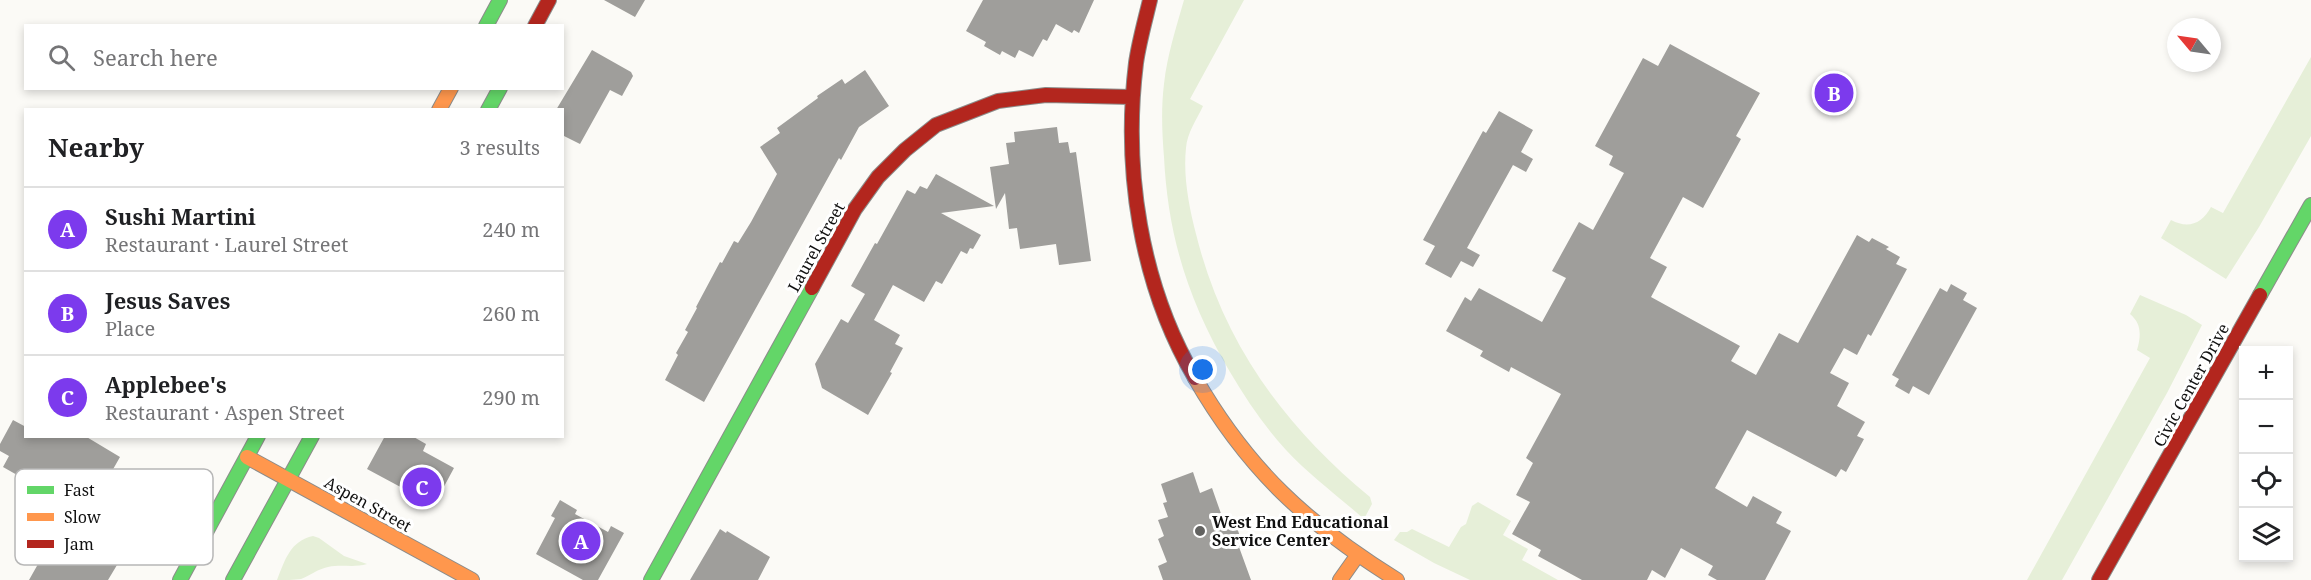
<!DOCTYPE html>
<meta charset="utf-8">
<style>
body{margin:0;font-family:"Noto Serif",serif;background:#f6f6f6;color:#202124}
.controls{position:absolute;right:18px;bottom:18px;display:grid;overflow:hidden;border-radius:0px;box-shadow:0 3px 9px #0003}
.controls button{width:54px;height:54px;display:grid;place-items:center;padding:0;border:0;border-bottom:2px solid #e0e0e0;background:#fff;color:#202124;font:30px sans-serif}
.compass{position:absolute;left:2167px;top:18px;width:54px;height:54px;border-radius:50%;background:#fff;box-shadow:0 3px 9px #0003;rotate:299deg}
.you{position:absolute;left:1203px;top:370px;width:21px;height:21px;margin:-15px;border:4px solid #fff;border-radius:50%;background:#1a73e8;box-shadow:0 0 0 9px #1a73e833}
.badge{display:grid;place-items:center;width:39px;height:39px;border-radius:50%;background:#7c3aed;color:#fff;font-size:20px;font-weight:700}
.pin{position:absolute;translate:-50% -50%;border:3px solid #fff;box-shadow:0 2px 6px #0006}
.list{margin:0;padding:0;list-style:none}
h2{display:flex;justify-content:space-between;align-items:center;height:78px;margin:0;padding:0 24px;font-size:26px}
h2 small{font-size:20px;font-weight:400;color:#757577}
.list li{display:grid;grid-template-columns:39px 1fr auto;gap:18px;align-items:center;box-sizing:border-box;height:84px;padding:0 24px;border-top:2px solid #e0e0e0}
.list b{display:block;font-size:22px;white-space:nowrap}
.list p{margin:0;font-size:20px;white-space:nowrap;color:#757577}
.list em{font-size:20px;font-style:normal;color:#757577}
.icon{flex:none;width:33px;height:33px;fill:none;stroke:currentColor;stroke-width:2;stroke-linecap:round;stroke-linejoin:round}
.map{position:relative;flex:none;width:2311px;height:580px;overflow:hidden}
.search{position:absolute;background:#fff;box-shadow:0 3px 9px #0003;left:24px;top:24px;width:540px;height:66px;display:flex;align-items:center;gap:15px;box-sizing:border-box;padding:0 21px;border-radius:0px;color:#757577;font-size:22px}
.panel{position:absolute;background:#fff;box-shadow:0 3px 9px #0003;left:24px;top:108px;width:540px;height:330px;border-radius:0px}
.map>svg:first-child{display:block}
</style>
<div class="map">
<svg width="2311" height="580" viewBox="0 0 2311 580">
<rect width="100%" height="100%" fill="#fbfaf6"/>
<path fill="#e6efd8" d="M1184 0H1244L1190 99 1203 106C1197 119 1187 133 1186 148 1183 176 1189 207 1196 234 1223 343 1284 426 1370 497L1372 504 1364 519C1338 496 1309 475 1286 450 1264 426 1246 399 1230 372 1189 302 1168 238 1164 157 1162 133 1161 108 1164 84 1167 56 1176 28 1184 0Z
M2311 57V136L2259 227 2226 279 2161 238 2171 220C2188 229 2202 224 2211 207L2223 213Z
M2140 295 2186 315 2202 325 2167 393 2062 580H2027L2150 358 2137 350C2141 336 2142 324 2130 314Z
M1478 502 1511 521 1503 535 1528 549 1522 560 1558 580H1470L1434 563 1394 540 1400 532H1407L1412 529 1449 547 1461 527 1466 524 1472 506Z
M313 536 319 538 344 556 367 564C354 568 342 564 328 567 318 569 311 575 301 579 295 580 284 580 277 580 285 560 290 541 313 536Z"/>
<path fill="#9f9e9b" d="M604 0H645L635 17Z
M983 0H1094L1079 33 1074 30 1072 33 1056 24 1047 41 1043 39 1033 57 1019 50 1015 58 1002 51 1000 55 984 46 986 42 966 31Z
M1670 44 1760 93 1736 136 1741 139 1703 208 1683 197 1650 258 1667 267 1651 297 1740 346 1731 361 1756 375 1779 333 1798 343 1857 235 1869 242 1872 238 1889 247 1886 249 1900 257 1896 264 1907 269 1871 336 1868 334 1857 355 1844 348 1830 373 1849 383 1837 406 1865 422 1857 436 1864 439 1846 472 1841 469 1836 477 1747 430 1715 488 1747 507 1753 496 1782 512 1776 523 1791 531 1765 580H1717L1708 575 1713 566 1681 548 1665 578 1652 570 1647 580H1582L1538 556 1541 550 1512 534 1530 502 1516 495 1533 463 1526 458 1561 394 1511 367 1509 372 1480 356 1483 351 1446 331 1465 297 1471 301 1479 288 1542 322 1566 278 1552 271 1579 222 1593 230 1624 173 1609 165 1613 156 1595 146 1643 58 1658 66Z
M592 50 631 72 633 76 622 96 610 90 580 144 562 135V110H556Z
M865 70 889 106 859 127 841 160 839 158 704 402 665 380 678 355 676 353 688 332 685 330 697 308 696 307 720 262 722 263 734 241 738 243 751 222 777 174 760 147 780 133 777 128 818 98 817 96 842 79 845 84Z
M1499 111 1533 130 1521 152 1533 159 1526 172 1513 165 1467 248 1480 255 1473 267 1461 261 1451 278 1425 264 1435 246 1423 240 1483 131 1486 133Z
M1057 127 1059 143 1068 142 1070 153 1076 152 1091 261 1059 265 1056 244 1020 249 1017 228 1009 229 1005 193 996 209 990 167 1009 164 1006 143 1015 142 1014 132Z
M936 174 994 206 941 213 981 235 973 249 970 248 967 254 961 251 942 284 936 281 924 302 893 285 874 320 900 335 895 344 903 348 890 372 892 373 868 415 822 388 815 364 841 319 848 323 865 294 851 286 875 243 877 244 907 190 915 194 920 186 927 189Z
M1951 284 1967 293 1963 300 1977 308 1929 395 1913 386 1909 394 1895 386 1899 379 1892 375 1940 288 1947 292Z
M13 420 26 427V436H85L120 457 71 543 100 559 104 551 120 560 108 580H29L68 511 49 515 40 488 3 467 9 456 0 451V444Z
M385 436H412L426 444 423 451 454 468 434 505 367 469Z
M1193 472 1200 493 1212 488 1225 525 1235 522 1243 545 1239 547 1251 580H1163L1158 566 1167 562 1158 539 1164 536 1158 520 1168 517 1163 503 1167 502 1161 484Z
M560 500 577 510 575 514 608 532 611 526 624 533 598 580H583L536 554 555 518 551 516Z
M720 529 726 533 727 531 770 557 758 580H690Z"/>
<g fill="none" stroke-linecap="round" stroke-linejoin="round">
<g stroke="#8c8c8a" stroke-width="16">
<path id="fast" d="M486 26 500 0
M488 110 500 88
M2260 295 2311 205
M180 580 258 436
M233 580 312 436
M651 580 812 288"/>
</g>
<g stroke="#8c8c8a" stroke-width="16">
<path id="slow" d="M439 110 451 88
M1195 378C1248 470 1307 524 1397 580
M247 457 472 580
M1340 580 1357 556"/>
</g>
<g stroke="#8c8c8a" stroke-width="16">
<path id="jam" d="M1150 0C1145 21 1139 42 1136 63 1123 169 1140 284 1195 378
M535 26 549 0
M812 288 855 209 878 177 905 150 936 125 998 101 1046 95 1131 97
M2099 580 2260 295"/>
</g>
<use href="#fast" stroke="#63d668" stroke-width="14"/>
<use href="#slow" stroke="#ff974d" stroke-width="14"/>
<use href="#jam" stroke="#b3261e" stroke-width="14"/>
</g>
<circle fill="#626260" stroke="#fff" stroke-width="2" cx="1200" cy="531" r="6"/>
<g text-anchor="middle" stroke-width="6" stroke-linejoin="round" paint-order="stroke">
<g font-size="16" fill="#101010" stroke="#fff">
<text transform="translate(816 247) rotate(-61)" y="6">Laurel Street</text>
<text transform="translate(2191 385) rotate(-61)" y="6">Civic Center Drive</text>
<text transform="translate(368 504) rotate(29)" y="6">Aspen Street</text>
</g>
<g font-size="16" font-weight="bold" fill="#101010" stroke="#fff" text-anchor="start">
<text x="1212" y="528">West End Educational<tspan x="1212" dy="18">Service Center</tspan></text>
</g>
</g>
<rect x="15" y="469" width="198" height="96" rx="9" fill="#fff" stroke="#b7b7b7" stroke-width="1.5"/>
<rect x="27" y="486" width="27" height="8" fill="#63d668"/>
<rect x="27" y="513" width="27" height="8" fill="#ff974d"/>
<rect x="27" y="540" width="27" height="8" fill="#b3261e"/>
<g font-size="16" fill="#101010">
<text x="64" y="496">Fast</text>
<text x="64" y="523">Slow</text>
<text x="64" y="550">Jam</text>
</g>
</svg>
<div class="controls">
<button>+</button>
<button>−</button>
<button><svg class="icon" aria-label="locate" viewBox="0 0 24 24"><circle cx="12" cy="12" r="6"/><path d="M12 2v4M12 18v4M2 12h4M18 12h4"/></svg></button>
<button><svg class="icon" aria-label="layers" viewBox="0 0 24 24"><path d="M12 4l9 5-9 5-9-5zM3 14l9 5 9-5"/></svg></button>
</div>
<svg class="compass" viewBox="-18 -18 36 36"><path d="M0-13l5 13h-10z" fill="#e53935"/><path d="M0 13l5-13h-10z" fill="#757577"/></svg>
<div class="you"></div>
<div class="pin badge" style="left:581px;top:541px">A</div>
<div class="pin badge" style="left:1834px;top:93px">B</div>
<div class="pin badge" style="left:422px;top:487px">C</div>
<div class="search"><svg class="icon" aria-label="search" viewBox="0 0 24 24"><circle cx="10" cy="10" r="6"/><path d="M15 15l6 6"/></svg>Search here</div>
<section class="panel">
<h2>Nearby<small>3 results</small></h2>
<ul class="list">
<li><span class="badge">A</span><div><b>Sushi Martini</b><p>Restaurant · Laurel Street</p></div><em>240 m</em></li>
<li><span class="badge">B</span><div><b>Jesus Saves</b><p>Place</p></div><em>260 m</em></li>
<li><span class="badge">C</span><div><b>Applebee's</b><p>Restaurant · Aspen Street</p></div><em>290 m</em></li>
</ul>
</section>
</div>
